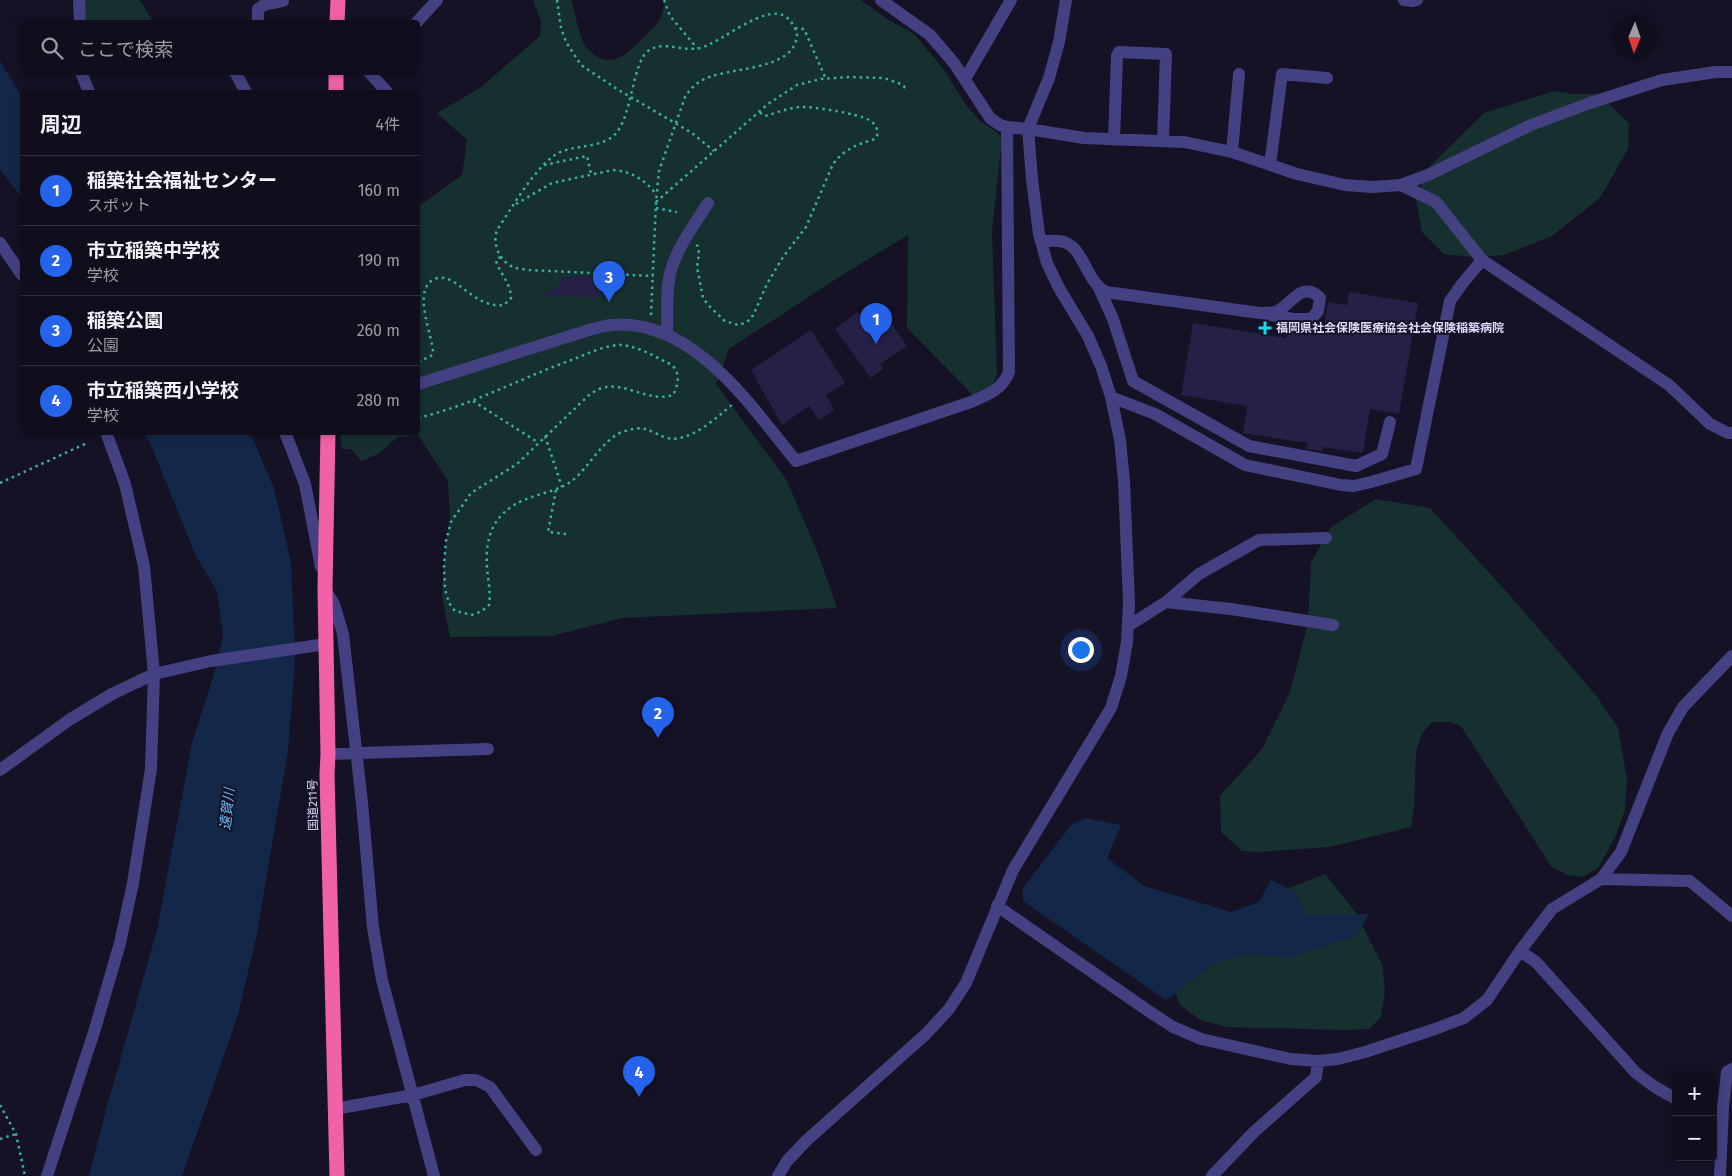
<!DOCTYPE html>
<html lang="ja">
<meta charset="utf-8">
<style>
body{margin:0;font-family:"Fira Sans","Noto Sans JP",sans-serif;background:#191725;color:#f1f3f6}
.controls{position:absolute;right:15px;bottom:15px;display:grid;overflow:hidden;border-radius:5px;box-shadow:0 2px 8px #0003}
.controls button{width:45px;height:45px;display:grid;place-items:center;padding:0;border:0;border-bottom:1px solid #302e3b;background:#100e1c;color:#f1f3f6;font:25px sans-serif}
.compass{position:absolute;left:1612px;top:15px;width:45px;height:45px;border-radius:50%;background:#100e1c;box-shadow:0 2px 8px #0003;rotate:182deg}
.you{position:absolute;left:1080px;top:649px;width:18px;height:18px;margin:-12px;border:4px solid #fff;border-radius:50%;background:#1a73e8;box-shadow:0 0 0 8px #1a73e833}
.badge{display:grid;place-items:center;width:32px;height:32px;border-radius:50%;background:#2563eb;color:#fff;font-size:16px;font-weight:700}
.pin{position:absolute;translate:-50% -41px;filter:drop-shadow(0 1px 2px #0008)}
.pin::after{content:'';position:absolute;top:26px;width:18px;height:15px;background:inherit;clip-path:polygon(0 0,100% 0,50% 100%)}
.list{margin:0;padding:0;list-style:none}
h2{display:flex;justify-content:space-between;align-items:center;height:65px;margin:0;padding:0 20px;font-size:21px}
h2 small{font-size:16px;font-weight:400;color:#9c9ca3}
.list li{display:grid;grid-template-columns:32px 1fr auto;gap:15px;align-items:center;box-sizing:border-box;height:70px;padding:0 20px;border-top:1px solid #302e3b}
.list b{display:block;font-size:19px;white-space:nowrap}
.list p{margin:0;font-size:16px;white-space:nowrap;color:#9c9ca3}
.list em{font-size:16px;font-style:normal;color:#9c9ca3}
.icon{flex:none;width:28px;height:28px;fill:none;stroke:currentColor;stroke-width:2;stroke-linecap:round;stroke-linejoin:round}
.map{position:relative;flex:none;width:1732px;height:1176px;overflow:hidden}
.search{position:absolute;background:#100e1c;box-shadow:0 2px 8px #0003;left:20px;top:20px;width:400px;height:55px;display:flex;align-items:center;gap:12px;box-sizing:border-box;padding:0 18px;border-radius:5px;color:#9c9ca3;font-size:19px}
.panel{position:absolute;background:#100e1c;box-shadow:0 2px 8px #0003;left:20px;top:90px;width:400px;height:345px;border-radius:5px}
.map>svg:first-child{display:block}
</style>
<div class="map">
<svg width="1732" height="1176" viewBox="0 0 1732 1176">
<rect width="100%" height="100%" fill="#151226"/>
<path fill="#16302f" d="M78 0H140L153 22H80Z
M533 0H572C574 11 580 41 587 48 608 71 625 57 642 39 648 34 656 26 660 19 663 14 663 6 665 0H861L887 19 914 34 942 67 966 105 980 121 994 130 1002 138 992 232 997 374 992 387 974 396 907 328 908 235 839 277 729 349 716 384 787 481 817 551 837 608 622 618 552 636 450 637 442 597 445 549 450 517 448 481 418 435 398 437 378 454 361 461 351 449H342L340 433 418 432V206L426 201 462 175 467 140 437 113 480 88 540 36 541 21Z
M1554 91 1574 94H1599L1629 124 1628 149 1600 198 1552 236 1504 255 1473 257 1444 254 1422 232 1416 200 1426 170 1484 113Z
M1376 499 1430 508 1514 600 1595 694 1618 728 1627 780 1625 810 1615 837 1598 868 1583 877 1567 875 1551 866 1461 726 1450 722H1432L1422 733 1416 751 1414 807 1411 827 1330 847 1257 852 1242 851 1221 832 1220 796 1262 749 1290 692 1308 623 1311 563 1331 527Z
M1325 874 1356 913 1382 964 1385 991 1381 1017 1369 1029 1342 1030 1227 1027 1200 1020 1180 1005 1170 978 1284 890Z"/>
<path fill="#132849" d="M0 61 22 97V198L0 169Z
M142 433H250L274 488 291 563 295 660 288 751 256 938 238 1015 182 1176H89L106 1110 157 930 192 743 213 677 223 636 217 591 195 554 149 440Z
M1085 818 1121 825 1107 858 1144 886 1231 912 1259 902 1271 880 1295 892 1306 915 1369 914 1356 936 1287 958 1250 954 1217 962 1166 1000 1023 901V888L1072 824Z"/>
<path fill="#272046" d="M578 275 598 278 605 283 604 297 540 296 560 286V279Z
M1349 292 1418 303 1399 414 1370 409 1363 453 1323 447 1322 451 1307 449 1308 443 1243 433 1247 406 1181 395 1193 323 1286 338 1288 326 1311 327 1315 326 1324 327 1328 302 1347 305Z
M858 312 875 334 891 323 907 346 880 364 883 369 871 378 835 329Z
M811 330 845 383 826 395 834 410 819 420 809 406 782 425 751 370Z"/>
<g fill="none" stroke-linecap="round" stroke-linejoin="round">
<path stroke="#3bafa7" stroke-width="2.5" stroke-dasharray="2.5 4" stroke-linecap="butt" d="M557 0 561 28 566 42 581 65 617 89 692 133 714 151
M664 0 670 16 697 48
M795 28 804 29 826 79
M544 165 587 156 591 174
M656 202 768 104 797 85 821 79 849 77 884 78 901 84 908 90
M516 204 552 183 613 170C631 171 645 180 655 193
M656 208 677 212
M696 245 698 246 699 254 697 267 703 298 709 306 725 321 738 325 745 323 751 319 755 311 767 284 783 257 806 227 833 164C844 149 858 144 875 139L877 136C878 129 876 124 869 120 860 114 811 106 799 107 788 108 776 113 765 116L759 112
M651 315 656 202 659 171 685 97C689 91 693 86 699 82 724 65 798 74 797 32 794 27 791 20 786 17 766 2 721 43 700 48 683 52 663 40 648 51 633 62 632 113 617 132 603 150 573 143 555 155 534 169 511 209 497 230 492 243 499 261 513 267 517 269 523 269 529 270L653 276
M418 361 430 357 433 353C433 335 409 285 438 278 457 274 475 309 504 305L511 298C511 283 500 274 496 261L501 256
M473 401 539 443
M418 418C472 405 521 378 574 359 589 353 606 345 621 345 637 346 654 356 668 363 681 369 679 384 673 395 648 403 625 381 602 388 598 389 592 393 588 396L517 464 471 493 451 522 446 541 444 566 445 589 449 603 455 611 472 615 482 611 489 605C491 592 488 581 487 567 485 535 494 513 524 500 540 493 559 491 573 480 589 467 605 436 625 431 645 425 647 430 664 437 687 446 717 417 733 404
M545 436 562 487
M0 483 85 444
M556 490 548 532 566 534
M0 1105 16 1134 25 1176
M0 1139 16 1134"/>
<path stroke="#434181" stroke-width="12" d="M79 0 80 22
M881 0 930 35 954 63 990 118 1000 125 1007 127 1028 129 1084 138 1184 142 1232 152 1297 174 1345 185 1372 187 1401 185 1428 175 1531 125 1590 103 1662 80 1716 72H1732
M1404 0 1413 1 1417 0
M258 22V9L264 5 283 1
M417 22 437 0
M81 72 89 92
M235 72 246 92
M369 72 387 92
M965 79 1011 0
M1114 140 1117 56 1119 52 1166 54 1163 141
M1232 152 1239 74
M1270 165 1282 74 1327 78
M1401 185 1436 202 1482 260 1669 385 1710 424 1728 433H1732
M1041 241C1048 241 1057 240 1064 242 1084 248 1086 282 1106 292L1260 313C1265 313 1271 313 1276 312 1289 307 1302 279 1320 298L1318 311 1311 319H1293L1260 313
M0 243 22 275
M1099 288 1113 319 1133 381 1249 446 1356 466 1382 454 1390 422
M667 335C668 314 665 291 671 270 678 246 695 224 708 203
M418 384 589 330C596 328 604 326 611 325 693 318 750 405 796 461L971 402C987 395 1002 390 1009 372L1007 127
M1111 397 1155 414 1245 465 1341 485 1354 486 1371 482 1416 469 1450 301 1462 284 1482 260
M285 432 305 484 321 567
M325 589 334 604 343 634 362 803 373 928 382 980 434 1176
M1166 602 1199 574 1259 540 1326 538
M1128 626 1166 602 1231 609 1333 625
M328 754 488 749
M0 770 69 720 112 694 154 674 211 661 326 644
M1601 879 1690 881 1732 916
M997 906 1147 1010 1173 1027 1201 1039 1291 1059 1318 1061 1338 1059 1365 1052 1435 1029 1464 1018 1487 1000 1520 951 1552 909 1601 879 1621 852 1668 733 1683 707 1732 656
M1520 951 1536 962 1636 1073 1655 1087 1676 1099
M335 1109 413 1095 465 1080H476L490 1087 536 1150
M47 1176 95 1029 120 943 133 883 151 769 154 674 144 566 125 484 106 432
M778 1176 787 1161 807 1140 926 1034 949 1009 966 983 1013 870 1111 708 1121 676 1127 642 1129 603 1124 481 1120 440 1111 397 1101 366 1088 336 1059 288 1047 263 1039 234 1032 179 1028 129 1049 78 1059 42 1066 0
M1212 1176 1254 1132 1316 1077 1318 1061
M1720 1176 1723 1108 1727 1072 1732 1069"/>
<path stroke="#f161a8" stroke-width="15" d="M337 22 338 0
M336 92V72
M328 432 325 589 328 754 327 774 337 1176"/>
</g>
<path fill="#18d8ea" stroke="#151226" stroke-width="2" d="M1262.5 320.5h5v5h5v5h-5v5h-5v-5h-5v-5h5z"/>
<g text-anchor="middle" stroke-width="4" stroke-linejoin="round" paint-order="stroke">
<g font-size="12" font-weight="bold" fill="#dedbfc" stroke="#151226" text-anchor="start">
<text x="1276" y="332">福岡県社会保険医療協会社会保険稲築病院</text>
</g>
<g font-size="12" fill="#dedbfc" stroke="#151226">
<text transform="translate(313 805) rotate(-91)" y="4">国道211号</text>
</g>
<g font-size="14" font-style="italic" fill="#72b9f2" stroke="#151226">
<text transform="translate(227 809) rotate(-84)" y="5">遠賀川</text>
</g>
</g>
</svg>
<div class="controls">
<button>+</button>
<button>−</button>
</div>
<svg class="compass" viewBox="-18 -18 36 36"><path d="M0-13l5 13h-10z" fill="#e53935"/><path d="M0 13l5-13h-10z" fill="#9c9ca3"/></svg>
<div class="you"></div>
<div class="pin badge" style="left:876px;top:344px">1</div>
<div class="pin badge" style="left:658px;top:738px">2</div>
<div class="pin badge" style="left:609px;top:302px">3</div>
<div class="pin badge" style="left:639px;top:1097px">4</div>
<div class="search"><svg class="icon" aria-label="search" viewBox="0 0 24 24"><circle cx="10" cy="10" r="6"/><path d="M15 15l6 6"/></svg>ここで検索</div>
<section class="panel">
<h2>周辺<small>4件</small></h2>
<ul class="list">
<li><span class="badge">1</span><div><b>稲築社会福祉センター</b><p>スポット</p></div><em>160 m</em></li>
<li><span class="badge">2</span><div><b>市立稲築中学校</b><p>学校</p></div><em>190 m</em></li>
<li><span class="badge">3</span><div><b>稲築公園</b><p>公園</p></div><em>260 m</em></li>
<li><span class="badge">4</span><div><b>市立稲築西小学校</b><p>学校</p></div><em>280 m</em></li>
</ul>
</section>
</div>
